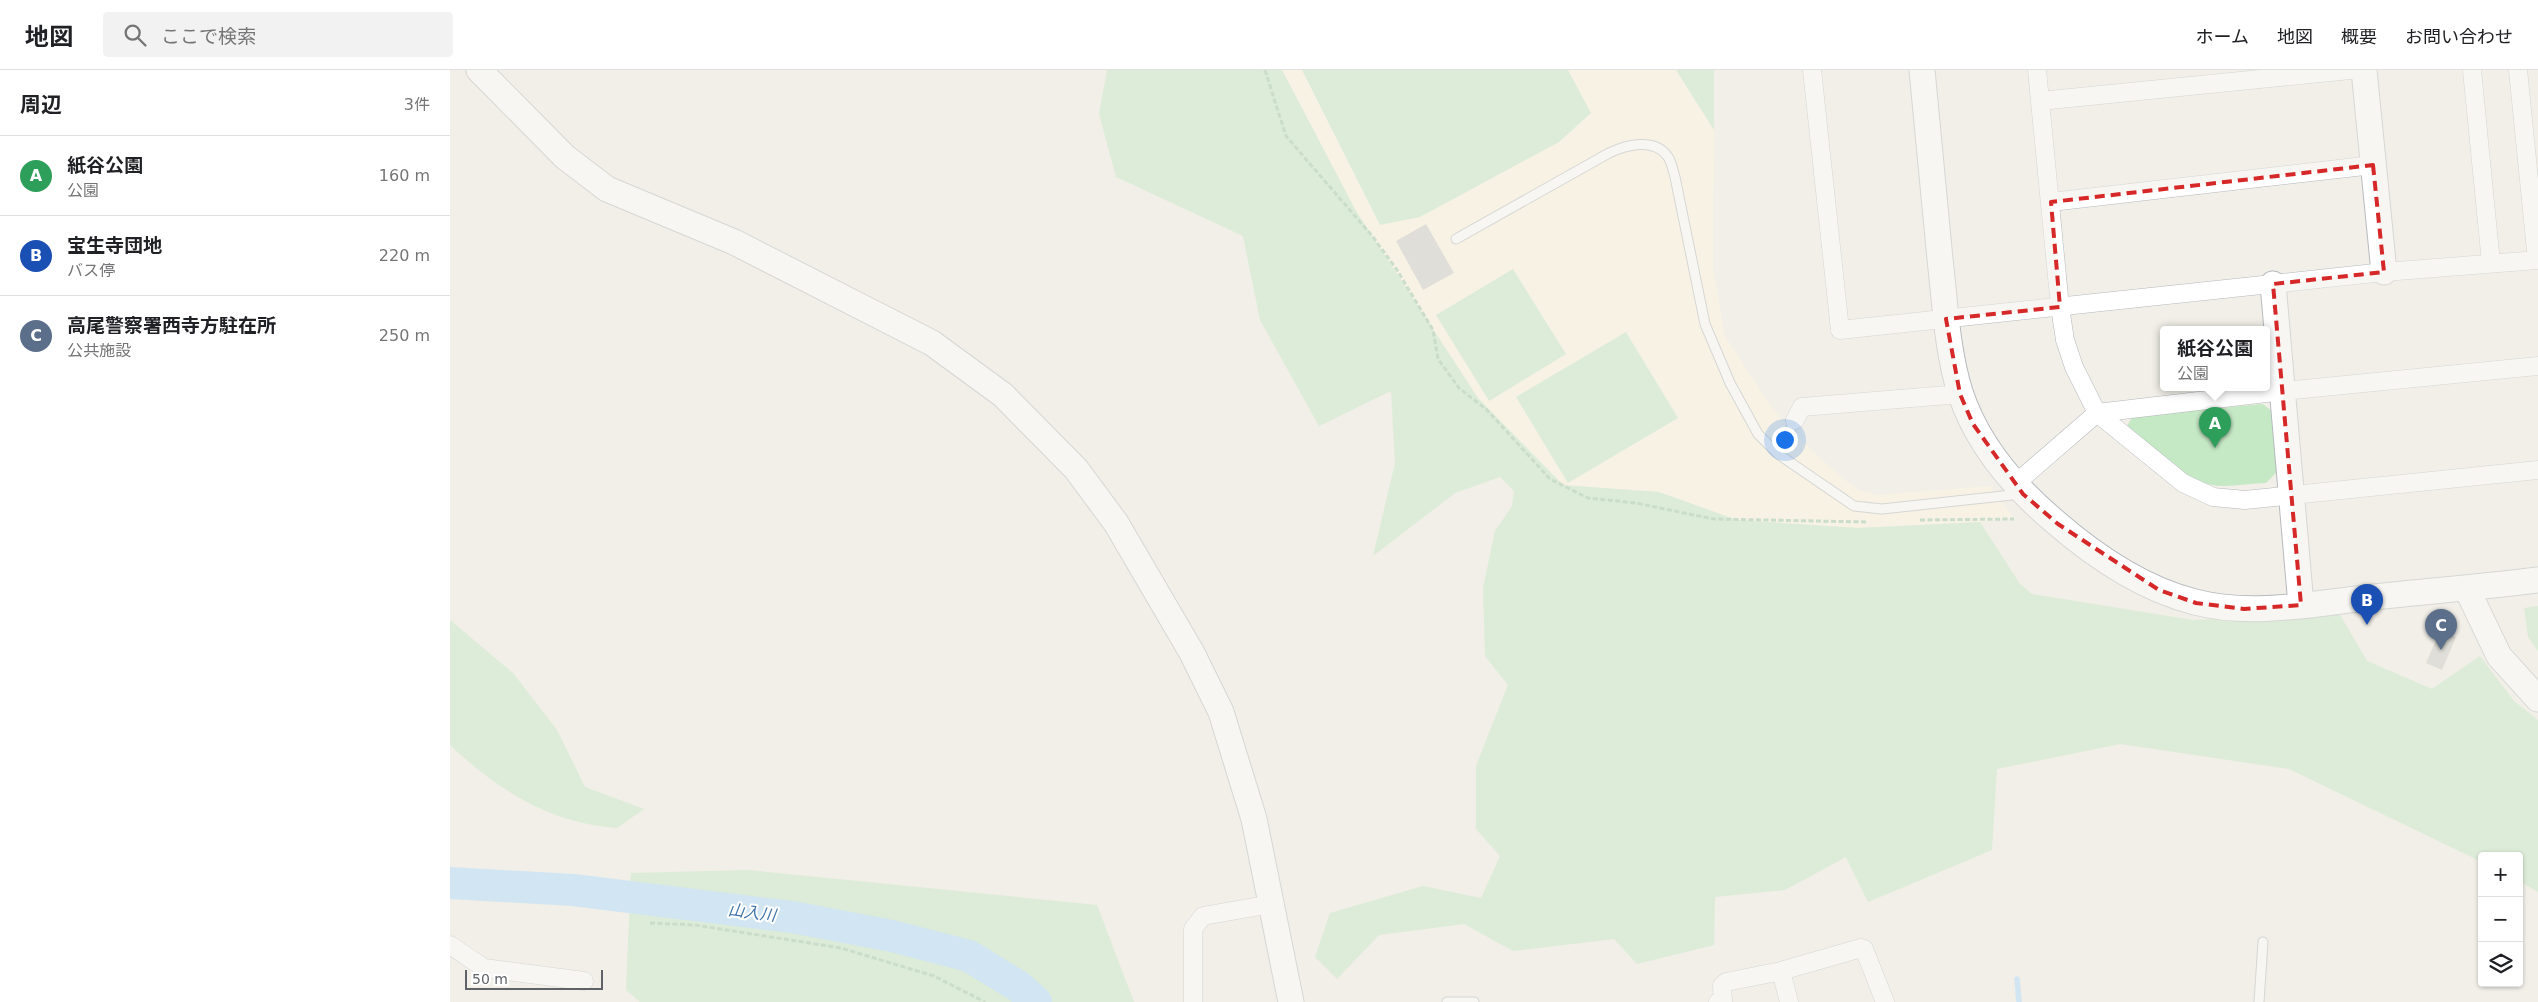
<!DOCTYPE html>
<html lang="ja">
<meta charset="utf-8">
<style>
body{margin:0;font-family:"DejaVu Sans","Noto Sans JP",sans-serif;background:#f2f2f2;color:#202124}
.controls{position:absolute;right:15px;bottom:15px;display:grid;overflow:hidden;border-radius:5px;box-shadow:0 1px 4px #0004}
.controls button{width:45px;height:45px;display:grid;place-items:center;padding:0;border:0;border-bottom:1px solid #e0e0e0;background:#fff;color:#202124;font:25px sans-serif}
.scale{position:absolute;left:15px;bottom:12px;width:138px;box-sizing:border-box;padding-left:5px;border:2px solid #5f6368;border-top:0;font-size:14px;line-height:18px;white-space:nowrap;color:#5f6368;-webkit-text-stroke:4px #fff;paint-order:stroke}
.you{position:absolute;left:1334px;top:369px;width:18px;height:18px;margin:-12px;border:4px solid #fff;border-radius:50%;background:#1a73e8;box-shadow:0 0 0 8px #1a73e833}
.badge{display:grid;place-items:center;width:32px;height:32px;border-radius:50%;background:#ea4335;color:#fff;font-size:16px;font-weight:700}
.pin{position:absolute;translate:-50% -41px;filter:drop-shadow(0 1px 2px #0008)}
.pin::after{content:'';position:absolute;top:26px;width:18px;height:15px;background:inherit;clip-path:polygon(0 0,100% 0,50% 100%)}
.popup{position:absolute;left:1710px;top:256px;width:110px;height:65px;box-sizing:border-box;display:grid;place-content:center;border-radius:5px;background:#fff;filter:drop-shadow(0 1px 4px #0005);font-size:16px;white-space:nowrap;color:#757577}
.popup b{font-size:19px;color:#202124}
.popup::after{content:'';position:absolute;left:50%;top:100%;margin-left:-10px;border:10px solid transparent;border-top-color:#fff}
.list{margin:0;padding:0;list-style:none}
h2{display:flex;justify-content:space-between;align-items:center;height:65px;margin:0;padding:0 20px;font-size:21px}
h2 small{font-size:16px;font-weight:400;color:#757577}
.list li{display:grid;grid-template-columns:32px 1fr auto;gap:15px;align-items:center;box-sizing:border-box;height:80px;padding:0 20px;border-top:1px solid #e0e0e0}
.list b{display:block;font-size:19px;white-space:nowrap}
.list p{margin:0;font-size:16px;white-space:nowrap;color:#757577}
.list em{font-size:16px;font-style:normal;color:#757577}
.icon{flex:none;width:28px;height:28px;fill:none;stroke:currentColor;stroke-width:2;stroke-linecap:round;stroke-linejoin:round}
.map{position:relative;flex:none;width:2088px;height:932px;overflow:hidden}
header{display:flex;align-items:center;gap:30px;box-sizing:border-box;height:70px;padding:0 25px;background:#fff;border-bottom:1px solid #e0e0e0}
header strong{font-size:24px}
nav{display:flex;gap:28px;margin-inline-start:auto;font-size:18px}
.search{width:350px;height:45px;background:#f2f2f2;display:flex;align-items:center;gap:12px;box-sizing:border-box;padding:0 18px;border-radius:5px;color:#757577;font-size:19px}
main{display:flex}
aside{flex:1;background:#fff}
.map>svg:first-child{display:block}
</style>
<header>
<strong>地図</strong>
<div class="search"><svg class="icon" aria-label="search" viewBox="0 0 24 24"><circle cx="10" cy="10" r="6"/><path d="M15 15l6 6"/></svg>ここで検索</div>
<nav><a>ホーム</a><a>地図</a><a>概要</a><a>お問い合わせ</a></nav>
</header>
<main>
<aside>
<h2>周辺<small>3件</small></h2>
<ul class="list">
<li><span class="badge" style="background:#2e9e5b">A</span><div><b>紙谷公園</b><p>公園</p></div><em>160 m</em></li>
<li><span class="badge" style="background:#1a4fb4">B</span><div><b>宝生寺団地</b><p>バス停</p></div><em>220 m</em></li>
<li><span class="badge" style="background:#5c6f8a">C</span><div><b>高尾警察署西寺方駐在所</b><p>公共施設</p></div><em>250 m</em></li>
</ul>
</aside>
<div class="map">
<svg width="2088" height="932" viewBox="0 0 2088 932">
<rect width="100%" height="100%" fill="#f1efe8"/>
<path fill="#fef7e0" d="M832 0H1226L1264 60 1263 197 1275 266 1323 339 1349 368 1392 408 1409 420 1426 425 1540 416 1563 447 1530 452 1408 458 1287 450 1209 422 1113 415 1028 328 906 141Z"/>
<path fill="#c5e8c5" d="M657 0H832L906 141 1028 328 1113 415 1209 422 1287 450 1408 458 1530 452 1570 514 1582 524 1743 550 1889 543 1917 591 1982 619 2030 586 2064 631 2088 650V822L2069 811V786H2032V792L1839 699 1670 674 1547 699 1542 780 1418 832 1396 787 1335 820 1265 827 1264 875 1187 894 1164 869 1063 881 1014 854 929 865 887 909 865 887 880 843 973 816 1031 828 1050 786 1026 759V696L1058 615 1035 586 1033 518 1045 461 1062 436 1064 421 1050 407 1005 423 923 486 945 393 941 321 869 356 810 250 793 166 666 107 649 44Z
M852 0H1118L1141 43 1109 72 970 147 930 155Z
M1226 0H1264V60Z
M1063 199 1116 284 1039 331 986 245Z
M1176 262 1228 348 1118 413 1066 327Z
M1813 334 1823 342 1827 402 1816 413C1799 413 1778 418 1762 415 1733 409 1700 375 1677 356L1683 346Z
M2088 536V581L2078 567 2074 538Z
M0 550 63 603 107 660 135 717 194 739 167 758C99 753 48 720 0 675Z
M298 800 647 835 684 932H190L176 920 181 803Z"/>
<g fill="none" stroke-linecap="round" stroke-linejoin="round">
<path stroke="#aadaff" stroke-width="5.5" d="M1567 909 1569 932"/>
<path stroke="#aadaff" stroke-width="32" d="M0 813 123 820 342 847 442 866 519 886 568 916 586 932"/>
</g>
<path fill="#cccac5" d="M976 154 1004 203 973 220 946 171Z
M1991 559 2006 567 1992 600 1976 593Z"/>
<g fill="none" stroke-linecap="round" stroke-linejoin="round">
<g stroke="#b5b8bc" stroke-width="11">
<path id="lane" d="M1006 169 1159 83C1176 75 1205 67 1218 87 1222 93 1223 101 1225 107L1255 254 1280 313 1308 364 1328 384 1404 436 1432 439 1571 424
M1328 384 1345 350
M997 932H1024
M1809 932 1813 872"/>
</g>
<g stroke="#b5b8bc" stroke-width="19">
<path id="street" d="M1362 0 1390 260 1934 202 2088 190
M1587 0 1610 237 1615 270 1624 297 1647 343 1733 413 1763 427 1795 430 2088 400
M2022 0 2041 193
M2068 0 2087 190
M1590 31 1900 0
M1601 132 1923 95
M1345 350 1352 337 1510 324
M1565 414 1647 343 1833 321 2088 296
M0 875 34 898 134 911
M1331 901 1339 932
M743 932V859L753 846 821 834
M1268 932 1273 930 1272 916 1276 912 1331 901 1411 878 1414 879 1435 932"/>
</g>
<g stroke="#b6babf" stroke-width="27">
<path id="secondary" d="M29 0 115 87 157 119 284 172 482 273 553 325 626 399 666 453 742 583 771 642 804 749 841 932
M1472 0C1478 63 1484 126 1490 189 1495 233 1497 280 1510 322 1527 374 1563 416 1603 450 1643 485 1693 519 1745 532 1802 547 1867 533 1924 527 1979 521 2033 517 2088 510
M1914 0 1934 202
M1823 214 1851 535
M2017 519 2049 586 2088 629"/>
</g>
<path stroke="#9cc7a9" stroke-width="3" stroke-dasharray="5 2.5" stroke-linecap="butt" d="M815 0 836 66 923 167 947 200 983 260 988 289 1009 318 1037 340 1100 409 1138 428 1186 433 1263 449 1418 452
M1470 450 1564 449
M200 853 245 855 391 878 484 906 535 932"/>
<use href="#lane" stroke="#fff" stroke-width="9"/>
<use href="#street" stroke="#fff" stroke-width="18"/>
<use href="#secondary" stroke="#fff" stroke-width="25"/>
</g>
<path d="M0 0H2088V932H0ZM1923 95 1934 202 1823 214 1851 535 1794 539 1746 533 1709 520 1608 454 1573 424 1523 354 1510 324 1496 249 1610 237 1601 132Z" fill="#f1efe8" fill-opacity=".55" fill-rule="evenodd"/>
<path fill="none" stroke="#d62828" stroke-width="4" stroke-dasharray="10 6" stroke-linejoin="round" d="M1923 95 1934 202 1823 214 1851 535 1794 539 1746 533 1709 520 1608 454 1573 424 1523 354 1510 324 1496 249 1610 237 1601 132Z"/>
<g text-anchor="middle" stroke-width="4" stroke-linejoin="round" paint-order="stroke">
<g font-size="16" font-style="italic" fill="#4174aa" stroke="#fff">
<text transform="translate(302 842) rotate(7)" y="6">山入川</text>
</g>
</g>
</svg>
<div class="controls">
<button>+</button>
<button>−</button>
<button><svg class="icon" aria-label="layers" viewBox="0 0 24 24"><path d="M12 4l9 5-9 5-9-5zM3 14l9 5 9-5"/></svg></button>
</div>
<div class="scale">50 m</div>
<div class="you"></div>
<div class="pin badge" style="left:1765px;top:378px;background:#2e9e5b">A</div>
<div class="popup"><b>紙谷公園</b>公園</div>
<div class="pin badge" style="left:1917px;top:555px;background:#1a4fb4">B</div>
<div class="pin badge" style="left:1991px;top:580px;background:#5c6f8a">C</div>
</div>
</main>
